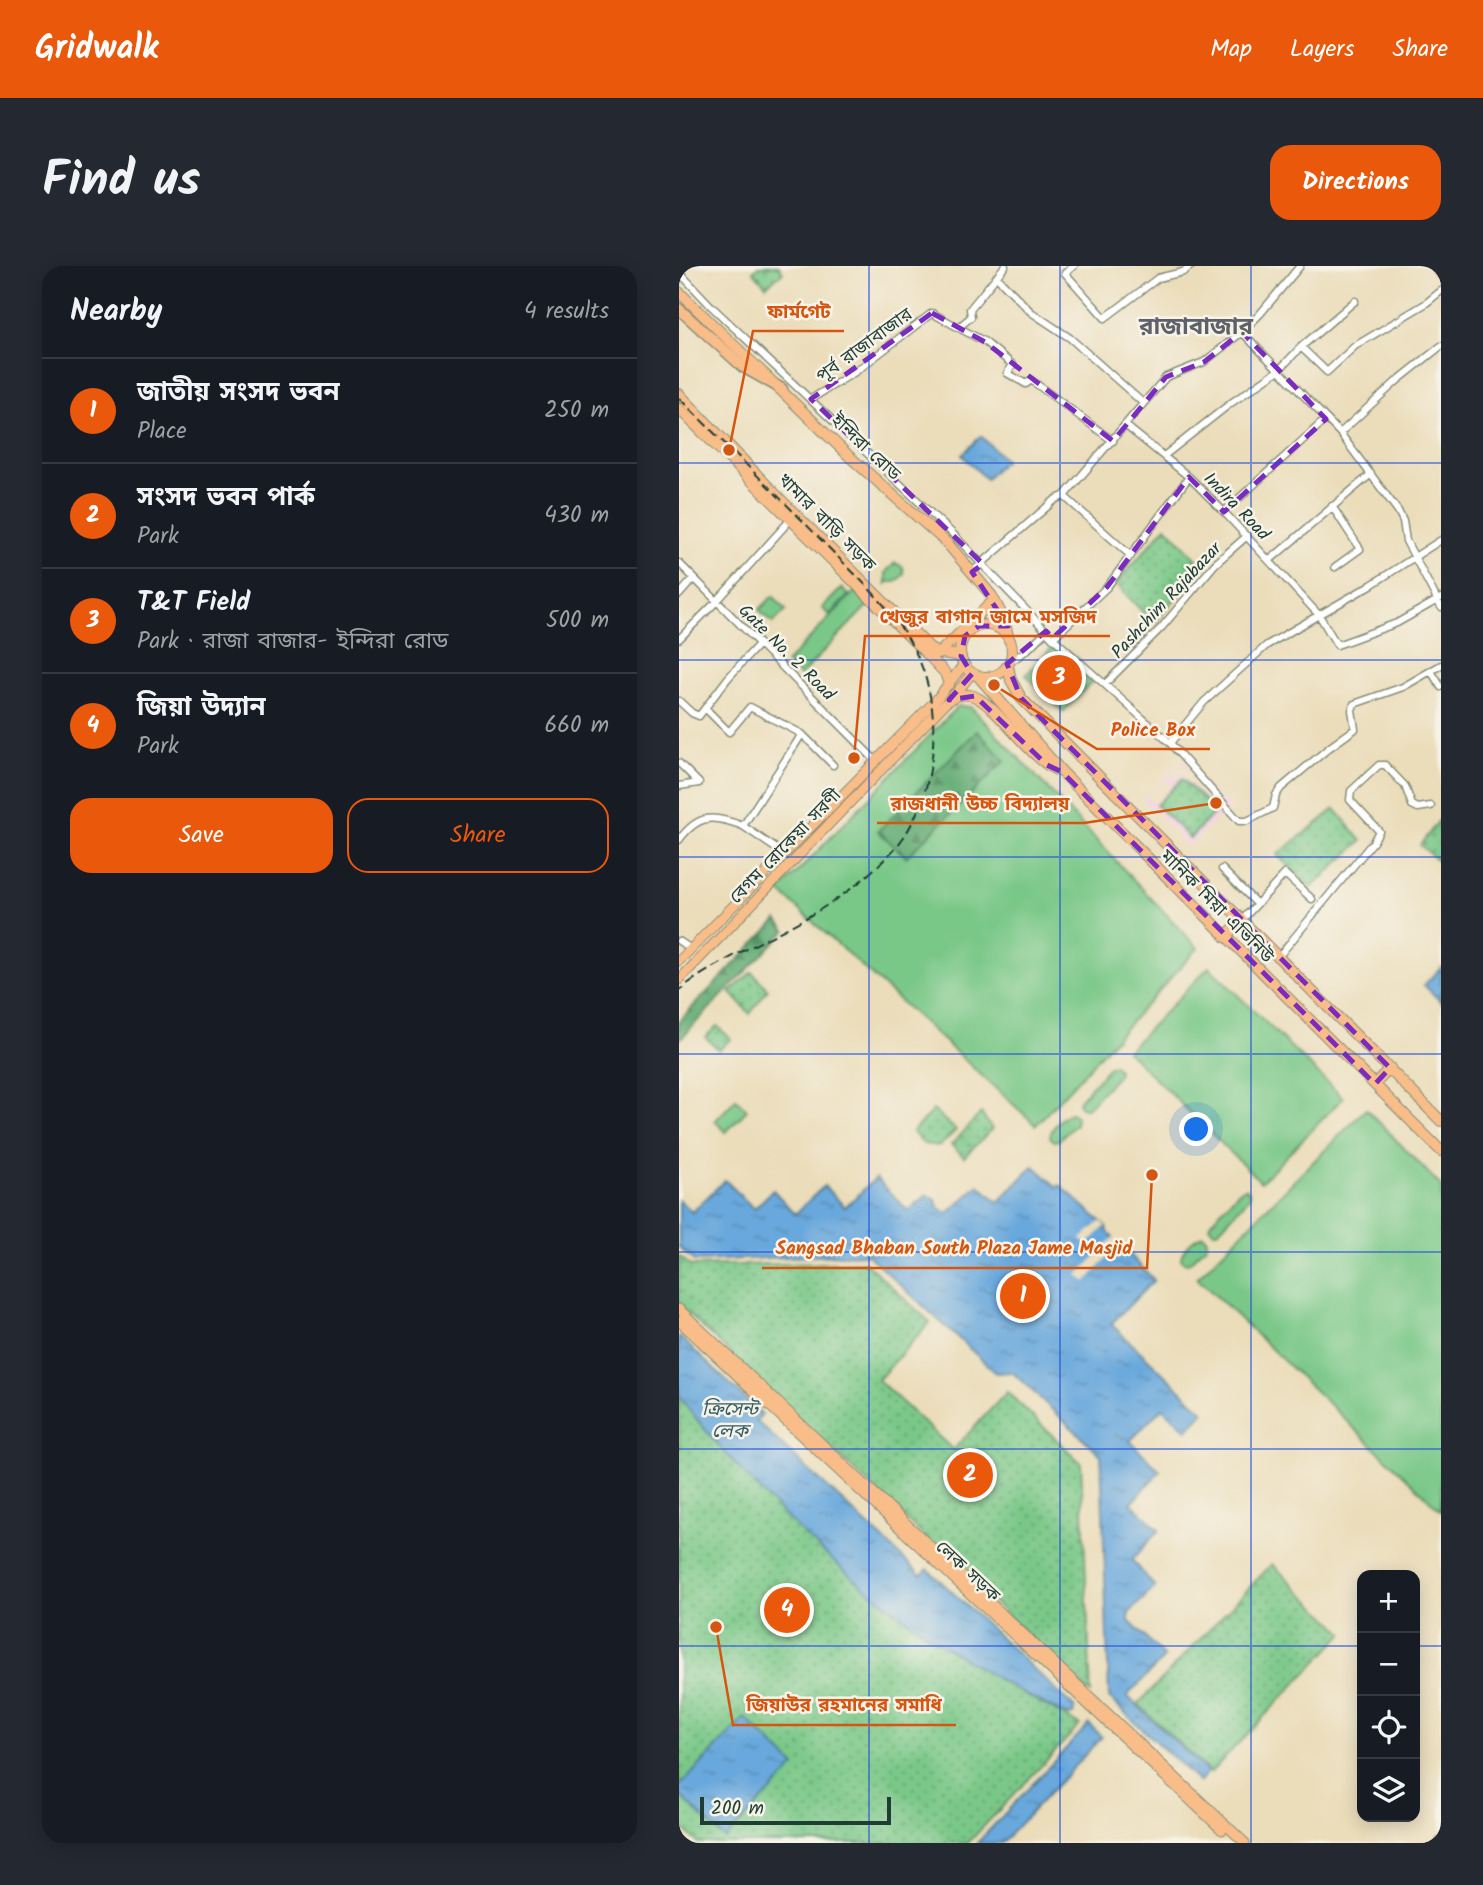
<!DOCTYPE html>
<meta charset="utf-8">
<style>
body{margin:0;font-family:Kalam,"Noto Sans Bengali",sans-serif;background:#242831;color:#f1f3f6}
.controls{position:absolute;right:21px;bottom:21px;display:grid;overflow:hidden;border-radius:14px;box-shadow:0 4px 18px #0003}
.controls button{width:63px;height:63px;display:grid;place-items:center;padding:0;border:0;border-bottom:2px solid #363941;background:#171b24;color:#f1f3f6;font:35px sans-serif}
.scale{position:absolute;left:21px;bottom:18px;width:191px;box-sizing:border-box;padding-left:7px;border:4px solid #1f3d34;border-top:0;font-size:19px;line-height:24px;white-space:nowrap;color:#1f3d34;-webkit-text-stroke:5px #f7f3e8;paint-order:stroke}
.you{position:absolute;left:518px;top:864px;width:24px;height:24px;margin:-18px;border:5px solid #fff;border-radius:50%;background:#1a73e8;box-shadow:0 0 0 10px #1a73e833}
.badge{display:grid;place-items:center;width:46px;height:46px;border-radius:50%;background:#ea580c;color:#fff;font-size:23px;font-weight:700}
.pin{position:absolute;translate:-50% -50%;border:4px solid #fff;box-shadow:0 2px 7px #0006}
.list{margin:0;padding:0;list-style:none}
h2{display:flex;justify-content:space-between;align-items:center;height:91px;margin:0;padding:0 28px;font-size:30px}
h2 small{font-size:23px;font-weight:400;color:#9ea1a6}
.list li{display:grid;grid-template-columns:46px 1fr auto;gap:21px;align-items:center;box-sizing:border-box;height:105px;padding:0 28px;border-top:2px solid #363941}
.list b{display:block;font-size:26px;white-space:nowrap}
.list p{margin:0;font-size:23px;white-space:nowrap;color:#9ea1a6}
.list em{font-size:23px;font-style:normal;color:#9ea1a6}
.actions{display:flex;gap:14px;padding:21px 28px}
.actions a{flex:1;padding:16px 0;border:2px solid #ea580c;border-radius:21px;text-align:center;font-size:24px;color:#ea580c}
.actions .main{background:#ea580c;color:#fff}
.icon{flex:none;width:38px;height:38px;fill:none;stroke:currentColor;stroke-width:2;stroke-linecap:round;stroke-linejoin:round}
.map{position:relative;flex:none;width:762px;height:1577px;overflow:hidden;border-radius:21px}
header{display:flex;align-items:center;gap:42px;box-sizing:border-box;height:98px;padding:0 35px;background:#ea580c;color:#fff}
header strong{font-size:33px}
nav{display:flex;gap:38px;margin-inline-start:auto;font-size:24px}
.intro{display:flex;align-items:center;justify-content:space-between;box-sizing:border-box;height:168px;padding:0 42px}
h1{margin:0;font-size:49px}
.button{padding:18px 32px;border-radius:21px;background:#ea580c;color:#fff;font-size:24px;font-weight:700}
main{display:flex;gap:42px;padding:0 42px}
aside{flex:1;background:#171b24;border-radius:21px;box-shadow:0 4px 18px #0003}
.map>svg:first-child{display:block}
</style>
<header>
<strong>Gridwalk</strong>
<nav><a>Map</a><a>Layers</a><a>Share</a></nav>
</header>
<div class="intro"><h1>Find us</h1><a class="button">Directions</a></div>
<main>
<aside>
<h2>Nearby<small>4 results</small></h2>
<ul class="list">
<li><span class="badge">1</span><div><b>জাতীয় সংসদ ভবন</b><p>Place</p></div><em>250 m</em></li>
<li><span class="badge">2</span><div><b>সংসদ ভবন পার্ক</b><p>Park</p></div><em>430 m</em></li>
<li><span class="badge">3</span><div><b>T&amp;T Field</b><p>Park · রাজা বাজার- ইন্দিরা রোড</p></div><em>500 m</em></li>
<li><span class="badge">4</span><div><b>জিয়া উদ্যান</b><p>Park</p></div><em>660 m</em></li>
</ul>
<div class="actions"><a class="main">Save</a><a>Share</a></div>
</aside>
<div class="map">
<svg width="762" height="1577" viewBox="0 0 762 1577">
<defs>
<pattern id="forest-firs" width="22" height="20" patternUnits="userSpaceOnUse" patternTransform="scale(1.75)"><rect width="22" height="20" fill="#63ac74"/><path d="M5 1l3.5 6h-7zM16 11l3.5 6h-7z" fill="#518d60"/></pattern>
<pattern id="park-dots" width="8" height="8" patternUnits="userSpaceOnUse" patternTransform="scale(1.75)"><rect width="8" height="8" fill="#7ac888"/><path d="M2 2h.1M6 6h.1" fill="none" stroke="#63a470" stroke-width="1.8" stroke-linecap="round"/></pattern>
<pattern id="water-ripples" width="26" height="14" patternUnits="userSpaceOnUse" patternTransform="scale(1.75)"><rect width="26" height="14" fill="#69a8dc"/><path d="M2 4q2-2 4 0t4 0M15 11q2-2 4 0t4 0" fill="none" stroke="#568ab3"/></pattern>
</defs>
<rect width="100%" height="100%" fill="#f7f3e8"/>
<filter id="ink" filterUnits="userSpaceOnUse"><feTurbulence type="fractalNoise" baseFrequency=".0143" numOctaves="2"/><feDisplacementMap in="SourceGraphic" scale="14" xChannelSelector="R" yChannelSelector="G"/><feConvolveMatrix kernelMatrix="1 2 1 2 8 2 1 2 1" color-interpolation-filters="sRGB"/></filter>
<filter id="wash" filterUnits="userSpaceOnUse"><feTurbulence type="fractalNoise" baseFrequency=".00686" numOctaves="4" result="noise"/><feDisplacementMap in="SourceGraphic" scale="28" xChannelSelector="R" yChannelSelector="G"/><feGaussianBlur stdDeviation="1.57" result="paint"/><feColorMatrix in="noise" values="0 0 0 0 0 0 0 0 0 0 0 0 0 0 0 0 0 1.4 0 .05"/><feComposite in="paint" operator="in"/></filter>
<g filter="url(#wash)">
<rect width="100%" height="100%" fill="#ebddba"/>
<path fill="#f2cfe1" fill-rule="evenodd" d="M503 494 550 541 510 580 464 534ZM502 497 535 528 529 535 501 508 496 514 491 509ZM486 513 493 520 475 538 468 531Z"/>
<path fill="#7ac888" stroke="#4c825e" stroke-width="2" d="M216 297 224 301 225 308 217 316H210L207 318V306Z
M163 322 170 329 150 349 143 342Z
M176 325 190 338 121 410 107 397Z
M94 330 107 344 94 357 80 344Z
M279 440 292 441 519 682 357 859 100 625Z
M530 701 664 832 582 916 448 785Z
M435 799 440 805 439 809 408 842H403L399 837 400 834 430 801Z
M57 833 68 844 47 866 36 855Z
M687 843 762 920V1245L518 1012Z
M393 847 397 851V858L380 874 375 875 371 871C372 862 384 848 393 847Z
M567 922 571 928 570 932 539 965H534L530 960 531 957 561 924Z
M524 969 528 973 527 980 511 996 506 997 502 993C502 984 515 971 524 969Z"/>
<path fill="url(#forest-firs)" stroke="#417454" stroke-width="2" d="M298 465 326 495 227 591 199 565Z
M98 654 107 664 0 774V755Z"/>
<path fill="url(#park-dots)" stroke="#4c825e" stroke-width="2" d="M80 0H100L104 6 87 20 74 5Z
M487 260 524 300 475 358 437 318Z
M376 378 414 415 384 446 347 409Z
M503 513 537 545 511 572 477 539Z
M656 543 683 575 632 622 598 589Z
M762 552V598L741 579Z
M73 706 89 723 71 748 51 726Z
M38 760 52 773 40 784 26 771Z
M254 844 277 864 261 880 245 878 233 866Z
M302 847 313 863 285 891 272 879Z
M0 990 12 1000 186 996 251 1056 199 1114 274 1184 328 1126 402 1197 412 1428 0 1039Z
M0 1126 320 1414 401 1459 289 1577H19L0 1559Z
M593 1298 665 1367 531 1507 459 1438Z"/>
<path fill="url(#water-ripples)" stroke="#447288" stroke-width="2" d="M302 170 326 194 307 213 283 189Z
M762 702V736L745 719Z
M355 900 378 921 381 919 427 960 429 966 475 1014 432 1058 525 1146 508 1164 483 1142 451 1175 481 1205 452 1237 480 1264 453 1294 476 1321 450 1347V1355L486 1391 448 1430 529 1506 520 1516 430 1432 422 1189 333 1106 317 1107 188 988 15 995 0 981V934L13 946 46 914 75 943 94 924 116 948 145 920 166 941 197 912 229 945 248 929 257 934 260 942 269 947 300 919 319 936Z
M0 1070 83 1148 77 1155 242 1309 249 1303 252 1306 396 1442 394 1449 390 1450C259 1389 145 1298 50 1191 39 1178 6 1142 0 1128 0 1119 0 1082 0 1070Z
M66 1452 116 1500 46 1573 0 1528V1521Z
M410 1458 423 1471 323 1577H298Z"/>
<path fill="#ebddba" d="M422 955 427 960 408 978 402 973Z
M436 970 442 975 407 1016 399 1009Z"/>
</g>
<g filter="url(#ink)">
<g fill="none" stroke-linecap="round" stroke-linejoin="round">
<g stroke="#858d77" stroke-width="9">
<path id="minor" d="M395 0 386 7 426 52 479 12 504 6 512 0
M0 6 32 40 275 269 374 372 491 477 525 436 588 379 692 319 762 274
M318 11 352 46 391 72 464 137
M280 61 292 51 291 43 326 0
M563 66 661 167 719 245 724 255 727 275 762 341
M622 81 648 106 676 80 746 38 762 25
M132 133 176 106 253 47 306 76 334 99 328 107 347 118 352 114 434 175
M446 159 510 211 545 246 640 349 658 379 718 357 762 332
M661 167 718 115 762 80
M486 189 552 137 600 104 622 81 676 35
M385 230 452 290
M653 240 681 283 656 301
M545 246 647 153
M591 294 692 208
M0 297 197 495
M293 306 377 233 385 230 487 111 525 96 563 66 581 48 621 0
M0 329 15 312
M374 372 428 321 510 211
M0 373 38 335 113 252
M331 396 349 383 367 365
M752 405 762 421
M426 418 483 361 536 298 568 270
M0 435 13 447 20 450 49 412 80 378
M27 443 50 466 71 441 123 468 154 499
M491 477 560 555H568L594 542 597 529 602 522 651 481 676 463 673 444 675 438 724 421 762 399
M0 497 20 517 0 520
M0 574C20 547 35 549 64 560
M105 588 64 560 123 468
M543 603 578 638
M563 654 606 608 633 633
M0 675 12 683
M600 690 694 576 700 565 671 534 672 525 700 499H706L726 520 733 539 739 542 752 540"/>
</g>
<g stroke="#858d77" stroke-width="10">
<path id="secondary" d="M756 0 762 9"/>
</g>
<g stroke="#858d77" stroke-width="11">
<path id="primary" d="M0 695 257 434 285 398
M0 714 283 420 293 407
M0 1043 566 1577
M0 1055 543 1564"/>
</g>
<g stroke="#858d77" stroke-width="12">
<path id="trunk" d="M0 26 171 191 268 277 313 330 325 353 330 374
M0 128 106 238 255 386 282 390
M0 143 251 391 266 407 270 418
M281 385a26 26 0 1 1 52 0a26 26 0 1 1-52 0Z
M261 386 315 334
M329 400 332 414 342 432 762 855
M299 410 383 506 762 885
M270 434C277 430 282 427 291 429 316 434 350 494 380 505
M546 671 563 654
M696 818 711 802
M761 1577 762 1576"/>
</g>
<g stroke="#858d77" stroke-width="13">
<path id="motorway" d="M0 43 64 101 103 123"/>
</g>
<use href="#minor" stroke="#fff" stroke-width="6"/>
<use href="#secondary" stroke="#fce5d0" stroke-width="8"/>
<use href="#primary" stroke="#f8bd89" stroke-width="9"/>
<use href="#trunk" stroke="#f8bd89" stroke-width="10"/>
<use href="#motorway" stroke="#f8bd89" stroke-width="10"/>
<path stroke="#1f3d34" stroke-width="2" stroke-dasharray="10 5" stroke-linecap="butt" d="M0 132C50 182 101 231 150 282 179 312 212 341 232 378 264 433 261 511 228 566 219 581 206 593 193 605 138 657 60 679 0 724"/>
</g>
</g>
<path fill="none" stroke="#7b2cbf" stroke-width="5" stroke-dasharray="14 9" stroke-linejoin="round" d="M253 47 306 76 434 175 487 111 525 96 563 66 647 153 545 246 510 211 428 321 374 372 367 365 328 398 342 432 711 802 696 818 383 506 368 499 296 430 270 434 293 408 282 390 286 370 300 360H329L293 306 304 298 132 133Z"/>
<path fill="none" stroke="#1d4ed8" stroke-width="2" stroke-opacity="0.55" d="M190 0V1577M381 0V1577M572 0V1577M0 197H762M0 394H762M0 591H762M0 788H762M0 986H762M0 1183H762M0 1380H683M736 1380H762"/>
<g text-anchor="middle" stroke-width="5" stroke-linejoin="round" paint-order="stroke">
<g font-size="18" fill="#1f3d34" stroke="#f7f3e8">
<text transform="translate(185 79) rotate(-36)" y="6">পূর্ব রাজাবাজার</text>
<text transform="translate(187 181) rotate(43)" y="6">ইন্দিরা রোড</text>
<text transform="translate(558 240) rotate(46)" y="6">Indira Road</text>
<text transform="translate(148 256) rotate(45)" y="6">খামার বাড়ি সড়ক</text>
<text transform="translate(487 334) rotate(-47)" y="6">Pashchim Rajabazar</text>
<text transform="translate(108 386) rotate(45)" y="6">Gate No. 2 Road</text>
<text transform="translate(106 580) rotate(-46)" y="6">বেগম রোকেয়া সরণী</text>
<text transform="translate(538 640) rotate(45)" y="6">মানিক মিয়া এভিনিউ</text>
<text transform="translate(289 1305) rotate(43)" y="6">লেক সড়ক</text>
</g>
<g font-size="19" font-style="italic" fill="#355d66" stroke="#f7f3e8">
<text x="51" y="1149">ক্রিসেন্ট<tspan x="51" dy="22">লেক</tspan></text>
</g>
<g font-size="24" font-weight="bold" fill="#5d626a" stroke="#f7f3e8">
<text x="517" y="68">রাজাবাজার</text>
</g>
</g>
<path fill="none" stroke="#d45610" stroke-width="2.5" d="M50 184L74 65H165M175 492L186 370H431M315 419L418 483H531M537 537L405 557H198M473 909L468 1002H83M37 1361L54 1459H277"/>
<g fill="#d45610" stroke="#f7f3e8" stroke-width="2.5">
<circle cx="50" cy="184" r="7"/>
<circle cx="175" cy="492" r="7"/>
<circle cx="315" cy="419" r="7"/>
<circle cx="537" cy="537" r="7"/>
<circle cx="473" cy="909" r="7"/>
<circle cx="37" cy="1361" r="7"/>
</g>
<g font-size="19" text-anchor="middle" font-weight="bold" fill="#d45610" stroke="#f7f3e8" stroke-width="5" stroke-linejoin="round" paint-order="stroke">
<text x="120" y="52">ফার্মগেট</text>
<text x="309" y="357">খেজুর বাগান জামে মসজিদ</text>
<text x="474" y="470">Police Box</text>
<text x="301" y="544">রাজধানী উচ্চ বিদ্যালয়</text>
<text x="275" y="988">Sangsad Bhaban South Plaza Jame Masjid</text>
<text x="165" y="1445">জিয়াউর রহমানের সমাধি</text>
</g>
</svg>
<div class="controls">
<button>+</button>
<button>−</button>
<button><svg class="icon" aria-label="locate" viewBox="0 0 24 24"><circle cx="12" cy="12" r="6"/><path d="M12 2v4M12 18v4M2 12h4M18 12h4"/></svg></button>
<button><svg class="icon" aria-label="layers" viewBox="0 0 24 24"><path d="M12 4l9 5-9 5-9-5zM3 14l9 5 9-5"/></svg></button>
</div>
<div class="scale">200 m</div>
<div class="you"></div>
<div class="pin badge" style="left:344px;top:1030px">1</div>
<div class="pin badge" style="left:291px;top:1209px">2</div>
<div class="pin badge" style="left:380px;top:412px">3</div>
<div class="pin badge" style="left:108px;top:1344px">4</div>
</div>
</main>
